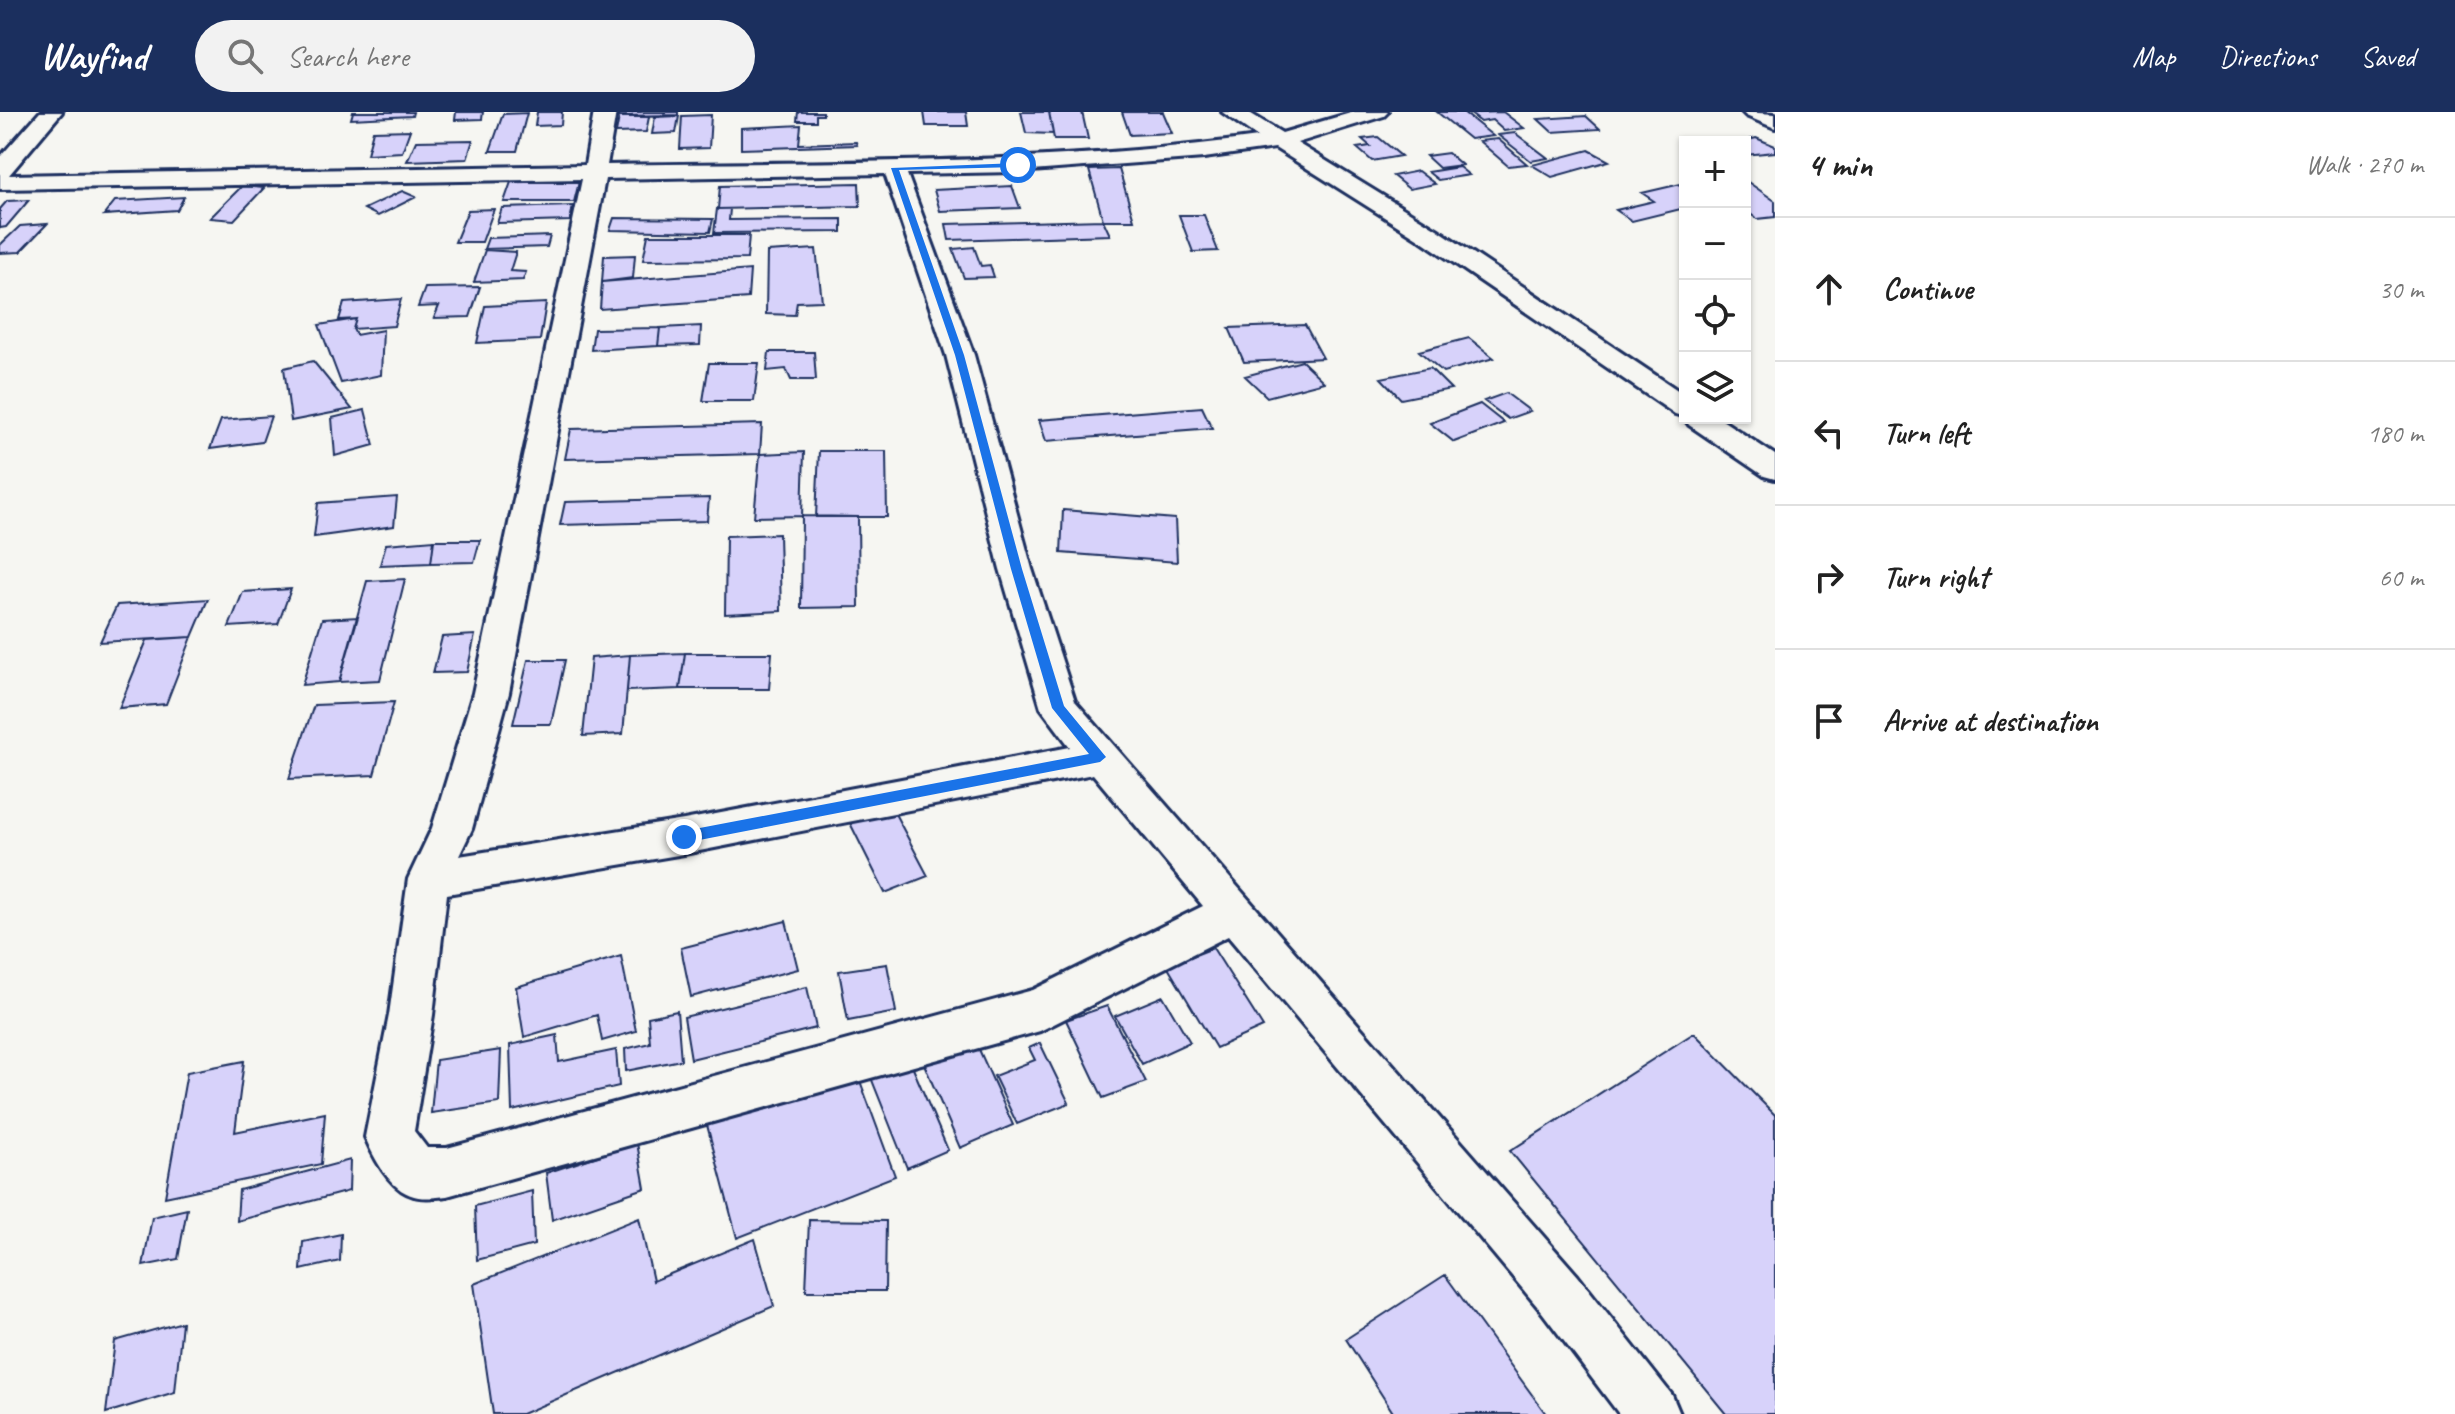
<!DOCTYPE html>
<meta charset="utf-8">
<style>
body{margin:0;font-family:Caveat,sans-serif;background:#f2f2f2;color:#222}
.controls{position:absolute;right:24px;top:24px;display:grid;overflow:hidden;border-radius:0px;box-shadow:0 2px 6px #0004}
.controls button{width:72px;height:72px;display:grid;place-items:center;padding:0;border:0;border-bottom:2px solid #e0e0e0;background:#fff;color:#222;font:40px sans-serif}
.stop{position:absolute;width:24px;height:24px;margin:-18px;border:6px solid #1a73e8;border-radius:50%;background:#fff}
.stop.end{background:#1a73e8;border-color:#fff;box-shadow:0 2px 8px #0008}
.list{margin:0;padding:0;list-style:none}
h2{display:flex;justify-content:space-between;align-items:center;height:104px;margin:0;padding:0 32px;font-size:34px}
h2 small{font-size:26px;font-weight:400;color:#767676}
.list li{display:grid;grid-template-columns:52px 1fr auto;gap:24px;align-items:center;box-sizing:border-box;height:144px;padding:0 32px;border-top:2px solid #e0e0e0}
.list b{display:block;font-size:30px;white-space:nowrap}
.list em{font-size:26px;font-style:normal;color:#767676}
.icon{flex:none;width:44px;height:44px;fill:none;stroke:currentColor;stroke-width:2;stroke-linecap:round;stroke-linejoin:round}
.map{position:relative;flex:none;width:1775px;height:1302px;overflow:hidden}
header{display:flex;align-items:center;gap:48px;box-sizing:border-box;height:112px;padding:0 40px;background:#1b2f5e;color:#fff}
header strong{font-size:38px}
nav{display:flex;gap:44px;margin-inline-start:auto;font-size:28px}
.search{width:560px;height:72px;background:#f2f2f2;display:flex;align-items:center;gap:20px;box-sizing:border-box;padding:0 28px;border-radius:44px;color:#767676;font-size:30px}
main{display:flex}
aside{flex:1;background:#fff}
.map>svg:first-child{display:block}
</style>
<header>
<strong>Wayfind</strong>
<div class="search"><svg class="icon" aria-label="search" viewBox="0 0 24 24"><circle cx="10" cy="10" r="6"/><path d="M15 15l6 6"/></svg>Search here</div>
<nav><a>Map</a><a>Directions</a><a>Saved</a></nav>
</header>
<main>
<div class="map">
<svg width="1775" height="1302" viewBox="0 0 1775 1302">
<rect width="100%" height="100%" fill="#f6f6f2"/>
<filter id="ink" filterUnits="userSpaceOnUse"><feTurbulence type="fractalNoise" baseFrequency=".0125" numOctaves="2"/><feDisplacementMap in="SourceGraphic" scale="16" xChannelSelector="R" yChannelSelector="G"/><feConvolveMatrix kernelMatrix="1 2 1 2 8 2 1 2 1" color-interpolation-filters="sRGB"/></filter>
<g filter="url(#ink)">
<path fill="#d7d2fa" stroke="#1b2f5e" stroke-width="2" d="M353 0H413L412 4 351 7Z
M456 0H483L482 7 455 8Z
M537 0H562L561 13 535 14Z
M619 0H678V3L618 4Z
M798 0H823V3H816V9H797Z
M924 0H966L968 14H926Z
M1021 0H1049L1053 22 1026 21Z
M1049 0H1082L1088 27H1054Z
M1122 0H1163L1172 21 1130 23Z
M1437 0H1463L1493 24 1470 27Z
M1503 0 1524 16 1504 19 1492 8 1481 10 1469 1Z
M527 1 517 39H490L503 2Z
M711 3 709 36 680 37 682 4Z
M679 4 676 21 652 22 655 5Z
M1586 4 1600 17 1552 20 1538 7Z
M619 5H649L646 20 616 21Z
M801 13 799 32 856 30 857 33 741 37V16Z
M410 18 402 40 367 42 373 19Z
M1515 21 1548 46 1531 49 1498 23Z
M1378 25 1401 44 1372 49 1357 36 1370 34 1362 27Z
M1756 26 1775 34V40L1745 43V30H1742Z
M1498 27 1527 52 1508 54 1479 29Z
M473 28 467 47 407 49 416 29Z
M1589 38 1609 49 1552 65 1532 53Z
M1448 41 1462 53 1439 56 1426 44Z
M1459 55 1469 63 1438 68 1428 60Z
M1119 57 1134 108H1103L1089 58Z
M1418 59 1435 72 1409 77 1393 64Z
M1745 68 1775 89V105L1757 107 1745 98Z
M511 70H579L574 90H504Z
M859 71 860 94 718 97 720 74Z
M1685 71V96L1632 109 1616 98 1654 89 1642 81Z
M242 74 264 76 234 108 210 106Z
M1012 74 1020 96 940 99 934 78Z
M402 79 416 85 378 104 364 97Z
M184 85 177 98 104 103 115 89Z
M29 88 6 115 0 116V97L7 89Z
M573 94 570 109 497 111 502 96Z
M494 97 482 130H455L468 98Z
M717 97H730L729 108 842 107V120L714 121Z
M1179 103H1204L1218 139 1193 140Z
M614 106 713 107 710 120 610 118Z
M1103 108 1110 123 949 128 946 112Z
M47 112 20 140 0 141V133L20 114Z
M648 123H749L747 147 643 148Z
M550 124 547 135 484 137 488 126Z
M974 135 981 154 990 153 994 165 964 166 953 137Z
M816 137 822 189 797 190 795 203 766 202 767 140Z
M485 138 516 140 510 159 526 160 523 168 474 170Z
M635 143 633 166 602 170 604 144Z
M750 158 748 186 600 197 602 170Z
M480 175 470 205 434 206 439 194 418 195 425 176Z
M401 187 394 214 353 217 356 207 339 208 344 191Z
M546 191 540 228 477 231 485 194Z
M356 207 353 217 356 223 383 218 381 263 341 271 319 213Z
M1305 213 1323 246 1244 250 1229 216Z
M701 214 700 233 658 234 660 216Z
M660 216 658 234 591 238 594 217Z
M1469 226 1494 246 1443 260 1419 239Z
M769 240H814L816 268H791L786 257 767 259Z
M313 249 352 297 291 309 284 256Z
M1302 249 1324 270 1267 285 1245 264Z
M709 251H759L754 289H703Z
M1430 256 1451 277 1401 287 1381 266Z
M1506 281 1530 299 1508 307 1484 289Z
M1480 292 1504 311 1454 330 1430 311Z
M1202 295 1212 316 1046 329 1039 308Z
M365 298 374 333 335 344 332 306Z
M271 304 262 330 210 337 221 308Z
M762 312 760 342 565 347 571 317Z
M819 339H886L887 405H816Z
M804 340 802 404 754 405 760 342Z
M397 385 394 414 314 425 318 391Z
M709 386 707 409 560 413 565 390Z
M1063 398 1175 407 1177 450 1061 441Z
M802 404 858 405 859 495 801 496Z
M779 422 781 499 725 502 726 424Z
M434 428 431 451 380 453 386 432Z
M434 428H480L474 450 431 451Z
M405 467 380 568 339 570 367 469Z
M291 477 278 512 229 515 243 480Z
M208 487 192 525 100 530 117 493Z
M358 505 339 570 302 573 322 507Z
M475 523 467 560 433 561 442 525Z
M192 525 166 592 119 596 147 528Z
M685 541 680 577 627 579 630 543Z
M685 541H772L769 577H680Z
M630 543 623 622 583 624 591 546Z
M528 548H565L551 612H513Z
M394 590 374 663 289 667 314 593Z
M892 696 928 764 885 781 850 711Z
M786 809 798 857 691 885 681 836Z
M1213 836 1263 915 1216 936 1167 854Z
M621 844 636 919 602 929 597 903 524 925 516 875Z
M887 852 896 900 848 909 839 859Z
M807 875 816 916 691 947 684 905Z
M1163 884 1190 930 1142 952 1115 904Z
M1107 894 1146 970 1103 986 1066 908Z
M677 899 681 948 626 959 625 937 650 931 648 905Z
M1694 921 1775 1003V1302H1726L1510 1039Z
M557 923 559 950 616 938 619 974 512 999 510 933Z
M973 924 1013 1013 960 1036 921 945Z
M1040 931 1069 991 1017 1012 994 964 1035 948 1029 936Z
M501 938 499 991 431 1001 436 948Z
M909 947 948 1038 907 1056 870 963Z
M244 949 235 1020 325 1001 321 1052 165 1085 187 960Z
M856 958 895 1064 737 1126 707 1013Z
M637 1031 645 1076 552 1108 546 1061Z
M350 1048 349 1079 237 1109 239 1078Z
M532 1079 534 1133 477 1148 475 1094Z
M187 1097 178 1147 143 1154 152 1105Z
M639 1106 653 1169 755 1127 774 1194 522 1302H493L474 1172Z
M809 1108 886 1109 885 1179H806Z
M341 1122 340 1149 301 1158 303 1130Z
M1445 1163 1546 1302H1394L1346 1227Z
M182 1210 175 1280 106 1301 115 1229Z"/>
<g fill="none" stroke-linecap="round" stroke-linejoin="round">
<g stroke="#1b2f5e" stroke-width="6">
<path id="street" d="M40 0H62L9 63 585 53 594 0H616L607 53C824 49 1043 54 1258 25L1222 0H1248L1282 21 1354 0H1388L1384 4 1297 31 1437 117 1685 283V305L1675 302 1419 127 1275 36 1204 46 1018 60 907 62 974 243 1032 457 1075 589 1578 1164 1672 1283 1680 1302H1619L1542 1200 1228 824 1040 919 447 1084C437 1085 424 1087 414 1084 390 1078 374 1046 365 1025L389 903 408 767 432 716 473 581 582 67 0 77V45ZM885 62 946 243 1000 457 1041 596 1070 635 684 708 459 744 472 717 509 581 605 67ZM1093 662 1203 794 1033 878 447 1036H427L414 1019 433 903 447 782 684 742Z
M1742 0 1775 2V16L1746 4Z
M1684 306H1719L1775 343V367L1764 364 1689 313Z"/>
</g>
<use href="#street" fill="#f6f6f2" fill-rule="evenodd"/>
</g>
</g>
<path fill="#1a73e8" d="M1018 51 1021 55 899 58 964 243 1022 457 1064 594 1106 645 1100 650 684 731 679 729 677 725 684 719 1089 642 1052 596 1011 457 955 243 891 56Z"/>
</svg>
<div class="controls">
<button>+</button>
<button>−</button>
<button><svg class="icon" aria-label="locate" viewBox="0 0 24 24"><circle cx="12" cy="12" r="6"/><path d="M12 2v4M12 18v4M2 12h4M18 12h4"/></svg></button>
<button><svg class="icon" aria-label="layers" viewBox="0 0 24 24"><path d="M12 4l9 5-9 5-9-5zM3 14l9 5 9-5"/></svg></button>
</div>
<div class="stop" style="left:1018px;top:53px"></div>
<div class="stop end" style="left:684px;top:725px"></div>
</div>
<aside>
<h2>4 min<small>Walk · 270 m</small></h2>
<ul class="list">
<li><svg class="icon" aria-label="ahead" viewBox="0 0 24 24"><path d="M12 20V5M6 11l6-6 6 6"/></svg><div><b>Continue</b></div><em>30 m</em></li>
<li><svg class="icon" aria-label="left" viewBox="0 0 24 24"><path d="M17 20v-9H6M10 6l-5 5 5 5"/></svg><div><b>Turn left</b></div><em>180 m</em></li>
<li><svg class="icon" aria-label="right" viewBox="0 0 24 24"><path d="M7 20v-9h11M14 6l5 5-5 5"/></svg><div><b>Turn right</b></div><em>60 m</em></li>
<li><svg class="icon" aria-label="arrive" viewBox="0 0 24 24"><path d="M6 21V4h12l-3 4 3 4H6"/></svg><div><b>Arrive at destination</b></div></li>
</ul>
</aside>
</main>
